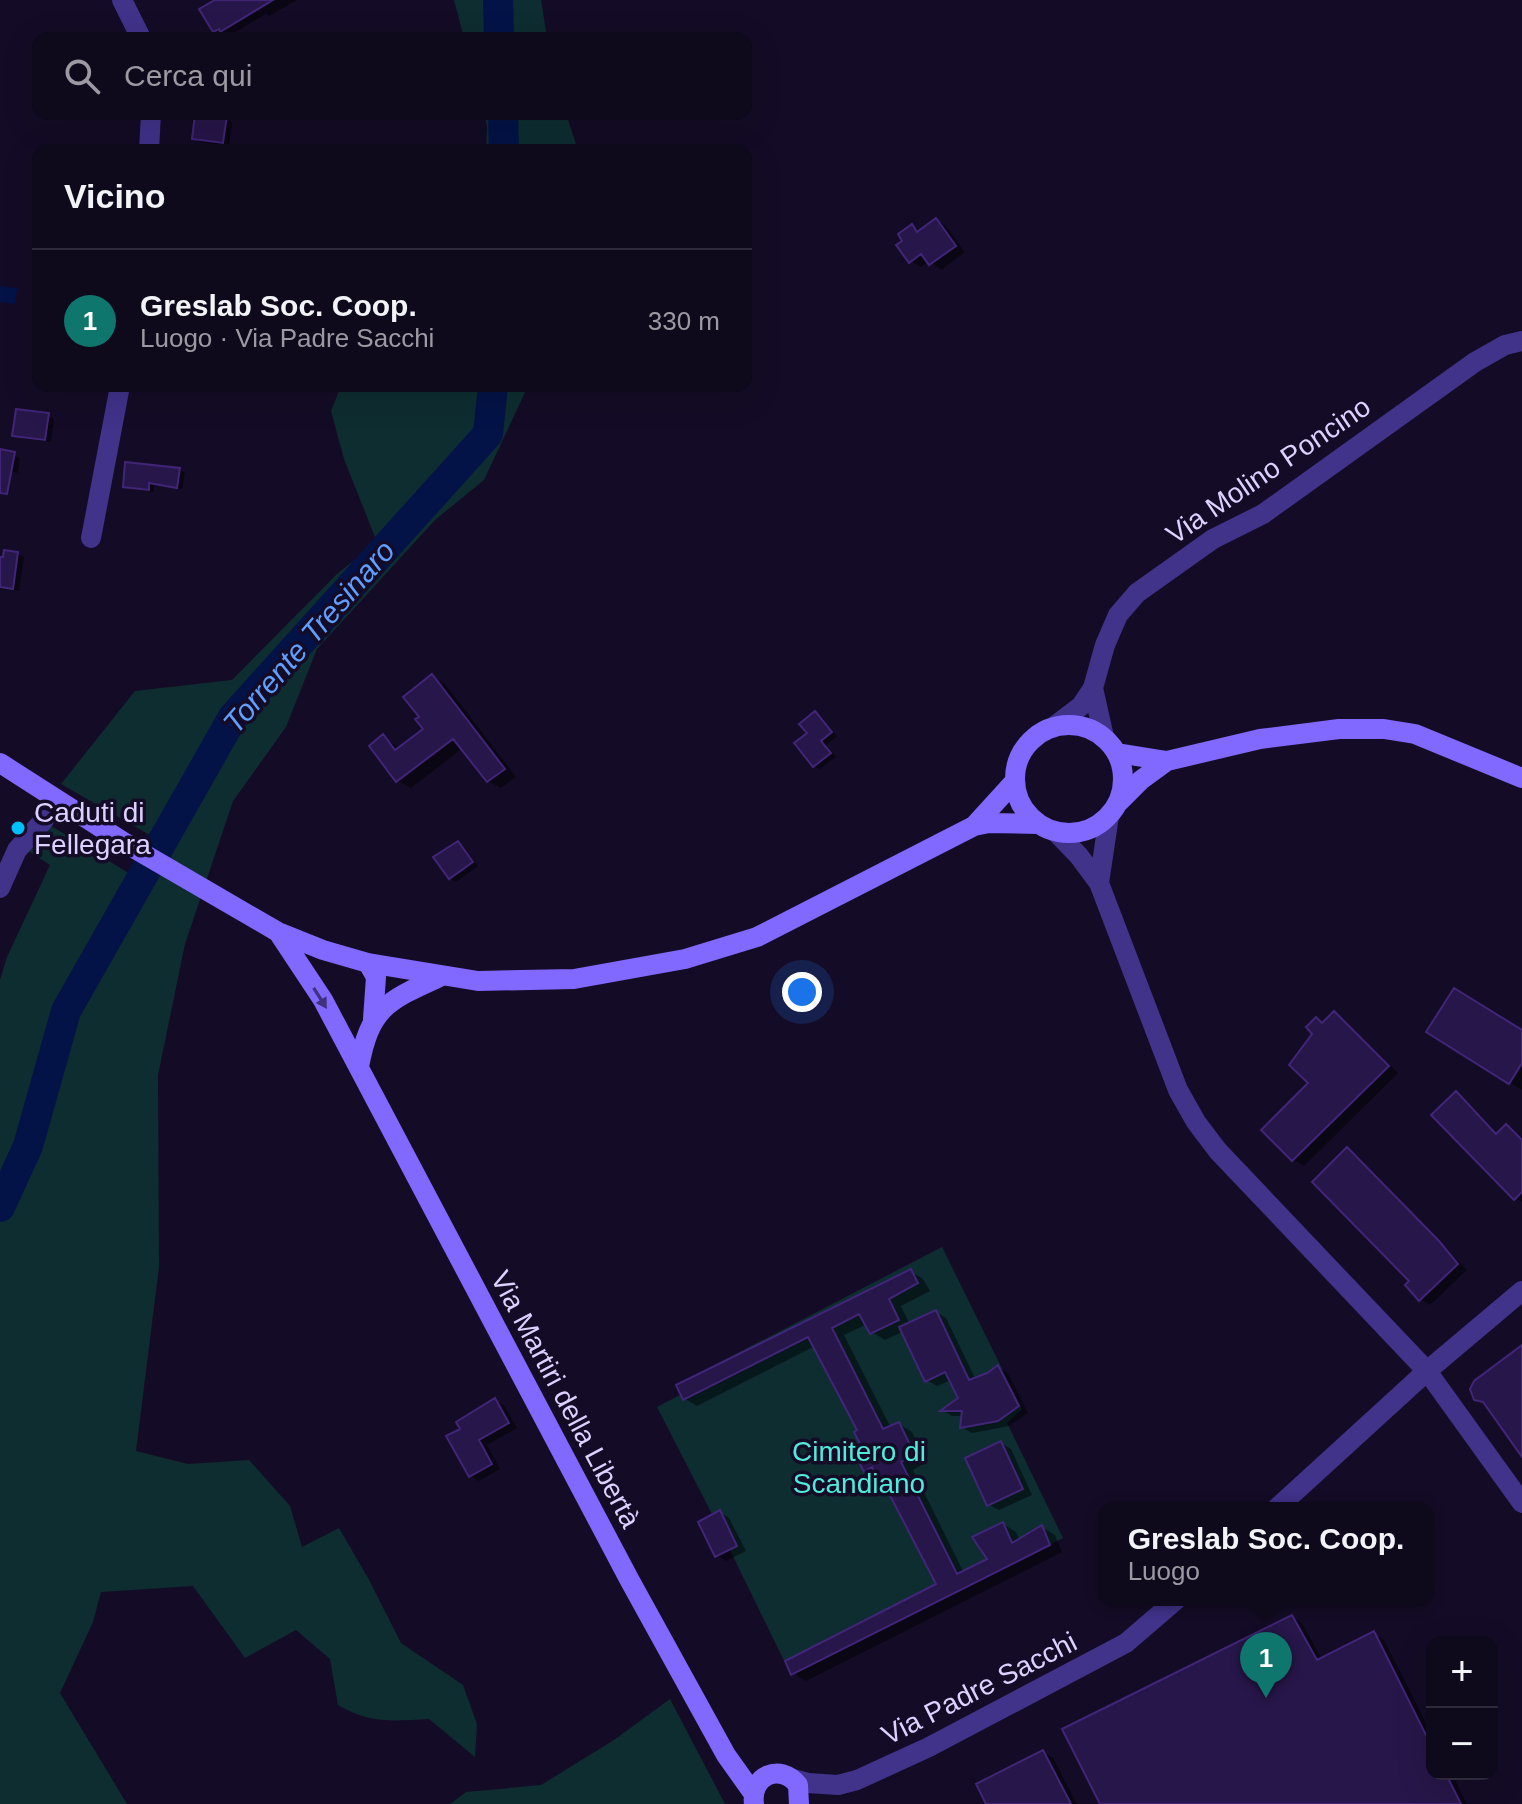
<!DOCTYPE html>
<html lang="it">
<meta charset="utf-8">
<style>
body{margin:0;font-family:Arial,sans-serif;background:#181225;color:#f1f3f6}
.controls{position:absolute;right:24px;bottom:24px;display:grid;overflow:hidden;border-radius:16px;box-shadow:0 8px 32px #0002}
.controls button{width:72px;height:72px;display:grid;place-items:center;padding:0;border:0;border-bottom:2px solid #2f2a3b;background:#0f091c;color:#f1f3f6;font:40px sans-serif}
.you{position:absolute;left:802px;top:992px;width:28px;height:28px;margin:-20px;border:6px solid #fff;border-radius:50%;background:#1a73e8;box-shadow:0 0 0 12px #1a73e833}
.badge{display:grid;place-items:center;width:52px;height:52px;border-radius:50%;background:#0f766e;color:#fff;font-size:26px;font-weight:700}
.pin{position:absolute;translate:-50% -66px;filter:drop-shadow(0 2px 4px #0008)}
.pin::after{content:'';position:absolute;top:42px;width:28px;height:24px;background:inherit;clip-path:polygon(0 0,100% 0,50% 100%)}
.popup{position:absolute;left:1098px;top:1502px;width:336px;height:104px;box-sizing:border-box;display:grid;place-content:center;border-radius:16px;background:#0f091c;filter:drop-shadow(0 2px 6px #0005);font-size:26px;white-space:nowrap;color:#9b9aa3}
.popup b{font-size:30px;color:#f1f3f6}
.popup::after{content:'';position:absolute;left:50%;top:100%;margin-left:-16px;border:16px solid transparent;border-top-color:#0f091c}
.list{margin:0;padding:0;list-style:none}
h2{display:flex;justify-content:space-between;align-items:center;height:104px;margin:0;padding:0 32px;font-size:34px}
h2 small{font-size:26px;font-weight:400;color:#9b9aa3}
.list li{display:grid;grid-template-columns:52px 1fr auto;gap:24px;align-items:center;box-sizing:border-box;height:144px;padding:0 32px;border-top:2px solid #2f2a3b}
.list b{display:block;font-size:30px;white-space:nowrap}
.list p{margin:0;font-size:26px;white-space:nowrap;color:#9b9aa3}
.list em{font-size:26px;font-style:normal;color:#9b9aa3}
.icon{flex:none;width:44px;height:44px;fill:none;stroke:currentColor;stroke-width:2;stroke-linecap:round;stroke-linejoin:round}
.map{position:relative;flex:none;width:1522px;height:1804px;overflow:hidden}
.search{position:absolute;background:#0f091c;box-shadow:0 8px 32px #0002;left:32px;top:32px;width:720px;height:88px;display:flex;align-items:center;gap:20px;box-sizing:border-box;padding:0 28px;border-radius:16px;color:#9b9aa3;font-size:30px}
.panel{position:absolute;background:#0f091c;box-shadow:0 8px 32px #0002;left:32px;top:144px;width:720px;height:248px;border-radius:16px}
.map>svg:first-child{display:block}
</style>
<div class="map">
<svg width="1522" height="1804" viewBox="0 0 1522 1804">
<rect width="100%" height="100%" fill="#140c26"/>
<path fill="#0e2d31" d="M454 0H541L547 38H464Z
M484 114H566L578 150H486L487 127Z
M341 386H528L484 480 435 520 317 649 286 727 233 801 185 944 158 1075 159 1267 136 1451 188 1464 249 1460 290 1506 302 1547 339 1528 368 1578 401 1643 463 1685 477 1724 475 1757 429 1719C394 1721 370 1724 338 1705L330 1659 296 1630 245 1658 193 1586 101 1592 93 1622 60 1693 127 1804H0V980L7 957 50 865 27 850 48 824 140 880 162 842 61 784 135 691 232 680 337 574 377 542 344 459 331 411Z
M942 1247 1022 1409 1007 1423 1063 1538 791 1675 730 1550 715 1557 698 1522 712 1514 657 1407 680 1395 676 1385Z
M670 1699 725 1804H450L466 1792 541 1785 614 1740Z"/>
<path fill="#041347" d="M0 286 17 288 15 304 0 302Z"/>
<path fill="#0007" d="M221 0H297L269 16 266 14 230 35 226 33 223 35 214 30Z
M226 118 232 122 229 146 200 142 194 138Z
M936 220 946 226 965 252 941 270 929 261 921 267 910 261 905 241 912 227 921 232Z
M48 415 54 419 51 442 21 438 14 435Z
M0 451 20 458 18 473 0 469Z
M127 464 180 470 185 473 182 489 154 485V492L130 489 125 486Z
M17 554 24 557 19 591 0 589V559Z
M432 677 445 684 516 777 501 788 488 781 463 748 411 788 398 781 384 737 400 749 425 729Z
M815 714 821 717 837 736 826 745 836 757 820 769 814 766 809 733Z
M458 843 464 847 478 866 456 882 450 878Z
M1334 1014 1344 1020 1398 1073 1304 1166 1294 1160 1264 1130 1311 1083 1316 1019 1324 1024Z
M1429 1032H1522V1090Z
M1456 1094 1466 1100 1498 1134 1507 1126 1522 1137V1202L1515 1198Z
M1348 1150 1358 1156 1467 1270 1430 1305 1420 1299Z
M910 1271 923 1279 930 1291 901 1306 910 1325 936 1312 946 1318 976 1380 998 1367 1008 1373 1028 1413 1009 1426 972 1433 962 1427 964 1416H952L944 1411 960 1399 951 1380 937 1386 927 1380 902 1332 885 1340 872 1332 867 1324 844 1335 891 1428 899 1424 912 1432 927 1462 913 1470 964 1573 990 1560 1003 1524 1016 1532 1020 1541 1042 1527 1055 1535 1062 1552 806 1681 793 1673 938 1584 887 1486 865 1471 860 1431 815 1346 697 1406 685 1399Z
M495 1400 504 1405 517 1428 487 1445 500 1469 479 1481 470 1476 462 1430Z
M1001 1443 1011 1449 1032 1495 999 1510 988 1504Z
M720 1512 729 1518 746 1551 726 1561 717 1555Z
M1292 1617 1302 1623 1322 1660 1374 1634 1384 1640 1432 1735V1774H1452L1467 1804H1102Z
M1043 1752 1053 1758 1077 1804H988Z"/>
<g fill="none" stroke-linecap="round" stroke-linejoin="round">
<path stroke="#041347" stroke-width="30" d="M498 0 499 38
M503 114 504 150
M0 1207 28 1146 66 1011 233 717 488 434 493 386"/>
</g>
<path fill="#271649" stroke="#412578" stroke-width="2" d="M215 0H273L220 32 219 29 213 32 199 9Z
M195 114 227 116 223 143 192 139Z
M936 218 956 246 929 265 921 254 909 263 896 245 902 241 898 234 912 224 917 232Z
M16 409 49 413 45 440 12 436Z
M0 449 15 452 7 494 0 493Z
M125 462 180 468 177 488 149 483V490L123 487Z
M4 550 18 552 13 589 0 587V557H3Z
M432 674 505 769 487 782 453 739 396 782 369 746 383 734 395 750 423 729 415 719 419 717 403 697Z
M815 711 832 732 821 741 831 753 813 767 794 743 807 733 799 724Z
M458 841 473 862 449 879 433 857Z
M1454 988 1522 1030V1063L1509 1084 1426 1032Z
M1334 1011 1389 1066 1292 1161 1261 1130 1308 1083 1289 1065 1312 1034 1306 1027 1316 1017 1322 1023Z
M1456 1091 1496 1134 1506 1124 1522 1140V1192L1514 1200 1431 1115Z
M1347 1147 1439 1241 1458 1264 1419 1301 1405 1285 1409 1281 1312 1182Z
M911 1269 918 1283 889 1299 899 1320 870 1334 859 1314 832 1328 883 1429 899 1422 915 1455 901 1462 957 1574 987 1559 972 1537 1003 1522 1012 1543 1042 1525 1050 1545 791 1675 785 1661 936 1584 883 1482 879 1484 872 1467 864 1472 854 1452 862 1448 854 1432 857 1430 808 1337 683 1400 676 1385Z
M936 1310 969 1380 987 1373 998 1365 1019 1406 998 1421 960 1428 962 1411H940L958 1398 945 1372 925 1382 899 1327Z
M1522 1345V1457L1483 1402 1474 1400 1470 1389 1474 1381Z
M495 1398 509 1423 479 1440 492 1464 469 1477 446 1436 460 1429 456 1422Z
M1001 1441 1023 1489 987 1506 965 1458Z
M720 1510 737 1546 715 1557 698 1522Z
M1292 1615 1317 1660 1374 1631 1432 1747V1774H1446L1461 1804H1100L1062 1729Z
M1043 1750 1071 1804H986L976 1784Z"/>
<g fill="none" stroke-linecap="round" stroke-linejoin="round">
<path stroke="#41328a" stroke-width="20" d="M122 0 141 38
M149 150 151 114
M91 538 120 386
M1093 688 1104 737
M1052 728 1081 706 1093 688 1105 645 1118 615 1137 593 1213 539 1263 514 1475 362 1505 345 1522 341
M1055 831 1079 856 1099 883 1178 1090 1196 1122 1218 1151 1427 1371 1522 1503
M1099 883 1109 816
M0 888 17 850 44 820
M1277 1508 1427 1371 1522 1291
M793 1779 808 1783 838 1785 857 1780 929 1747 1126 1643 1176 1600"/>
<path stroke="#8168ff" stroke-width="20" d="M1015 779a54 54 0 1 1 108 0a54 54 0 1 1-108 0Z
M1117 753 1167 761 1260 739 1339 729H1384L1415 734 1522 778
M0 763 125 843 278 932 323 950 368 963 478 981 574 979 685 959 757 937 974 826 989 823 1039 824
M1119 802 1141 780 1167 761
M974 826 1015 781
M278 932 323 1000 629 1579 726 1755 753 1793
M368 963 376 977 373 1019
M359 1067C370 1006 389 1000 442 976
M754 1804C750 1776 780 1762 798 1785L799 1804"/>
</g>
<defs><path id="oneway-solid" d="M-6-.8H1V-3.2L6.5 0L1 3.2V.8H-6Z" transform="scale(2)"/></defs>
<use fill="#40317d" href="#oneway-solid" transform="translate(320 998) rotate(58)"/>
<circle fill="#00c0fc" stroke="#140c26" stroke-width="3" cx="18" cy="828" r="8"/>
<g text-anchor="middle" stroke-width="7" stroke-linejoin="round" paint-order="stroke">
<g font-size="28" fill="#ddd1ff" stroke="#140c26">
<text transform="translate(1268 470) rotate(-34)" y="10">Via Molino Poncino</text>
<text transform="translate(566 1399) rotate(62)" y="10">Via Martiri della Libertà</text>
<text transform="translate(979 1688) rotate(-27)" y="10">Via Padre Sacchi</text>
</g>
<g font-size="28" fill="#ddd1ff" stroke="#140c26" text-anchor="start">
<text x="34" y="822">Caduti di<tspan x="34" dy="32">Fellegara</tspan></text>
</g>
<g font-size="28" fill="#4fecdb" stroke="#140c26">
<text x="859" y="1461">Cimitero di<tspan x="859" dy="32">Scandiano</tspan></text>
</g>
<g font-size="30" font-style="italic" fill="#5f9fff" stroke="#140c26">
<text transform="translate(309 637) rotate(-49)" y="10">Torrente Tresinaro</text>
</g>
</g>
</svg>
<div class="controls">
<button>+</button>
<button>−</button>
</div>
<div class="you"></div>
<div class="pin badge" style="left:1266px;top:1698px">1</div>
<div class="popup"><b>Greslab Soc. Coop.</b>Luogo</div>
<div class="search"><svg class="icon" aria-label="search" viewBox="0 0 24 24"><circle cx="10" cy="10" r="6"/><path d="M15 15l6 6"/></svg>Cerca qui</div>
<section class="panel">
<h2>Vicino<small></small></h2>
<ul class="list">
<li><span class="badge">1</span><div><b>Greslab Soc. Coop.</b><p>Luogo · Via Padre Sacchi</p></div><em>330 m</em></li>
</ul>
</section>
</div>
